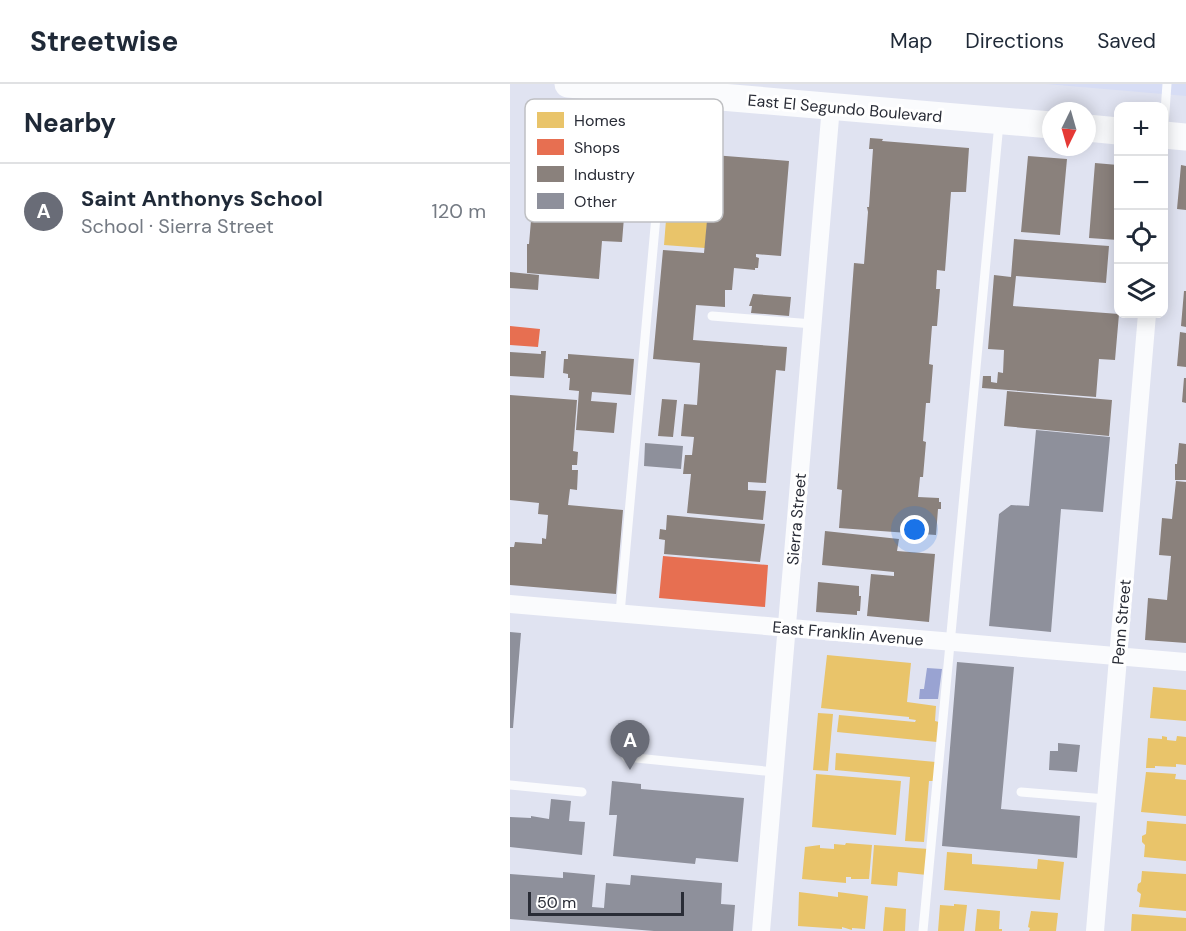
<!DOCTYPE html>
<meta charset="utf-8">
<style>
body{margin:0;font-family:"DM Sans",sans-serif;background:#f6f6f7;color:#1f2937}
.controls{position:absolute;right:18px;top:18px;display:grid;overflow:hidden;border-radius:12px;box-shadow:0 3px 15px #0003}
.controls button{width:54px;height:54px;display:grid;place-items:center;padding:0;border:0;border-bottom:2px solid #e0e1e3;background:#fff;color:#1f2937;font:30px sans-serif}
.compass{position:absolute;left:532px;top:18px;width:54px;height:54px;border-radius:50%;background:#fff;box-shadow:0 3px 15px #0003;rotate:185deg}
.scale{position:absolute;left:18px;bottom:15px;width:156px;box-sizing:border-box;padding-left:6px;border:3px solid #292c36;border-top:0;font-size:16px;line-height:21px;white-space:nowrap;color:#292c36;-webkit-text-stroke:4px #fff;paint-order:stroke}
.you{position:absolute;left:405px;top:446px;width:21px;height:21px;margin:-15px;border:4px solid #fff;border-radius:50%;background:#1a73e8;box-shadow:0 0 0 9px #1a73e833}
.badge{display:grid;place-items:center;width:39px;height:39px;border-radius:50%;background:#696c77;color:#fff;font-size:20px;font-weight:700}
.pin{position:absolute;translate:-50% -50px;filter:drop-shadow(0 2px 3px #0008)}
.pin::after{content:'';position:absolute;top:32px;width:21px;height:18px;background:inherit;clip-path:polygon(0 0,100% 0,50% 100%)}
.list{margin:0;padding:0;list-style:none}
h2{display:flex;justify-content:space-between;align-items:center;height:78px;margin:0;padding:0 24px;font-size:26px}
h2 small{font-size:20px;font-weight:400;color:#747a83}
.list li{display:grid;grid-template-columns:39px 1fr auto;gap:18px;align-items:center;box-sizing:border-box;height:96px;padding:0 24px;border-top:2px solid #e0e1e3}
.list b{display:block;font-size:22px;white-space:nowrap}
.list p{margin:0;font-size:20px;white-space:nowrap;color:#747a83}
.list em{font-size:20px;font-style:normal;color:#747a83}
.icon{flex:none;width:33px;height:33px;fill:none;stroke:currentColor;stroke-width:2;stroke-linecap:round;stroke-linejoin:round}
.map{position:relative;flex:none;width:676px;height:847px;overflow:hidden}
header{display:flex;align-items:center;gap:36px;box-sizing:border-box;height:84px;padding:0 30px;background:#fff;border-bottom:2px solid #e0e1e3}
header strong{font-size:28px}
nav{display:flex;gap:33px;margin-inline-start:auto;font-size:21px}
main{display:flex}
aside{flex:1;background:#fff}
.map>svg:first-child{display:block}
</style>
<header>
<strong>Streetwise</strong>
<nav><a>Map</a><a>Directions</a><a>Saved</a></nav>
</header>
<main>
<aside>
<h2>Nearby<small></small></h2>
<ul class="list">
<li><span class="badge">A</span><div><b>Saint Anthonys School</b><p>School · Sierra Street</p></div><em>120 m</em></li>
</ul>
</aside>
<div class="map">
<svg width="676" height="847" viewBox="0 0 676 847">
<rect width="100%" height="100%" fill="#e0e3f1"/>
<path fill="#d7ddf5" d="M536 0H676V12Z"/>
<path fill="#99a3d2" d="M417 584 432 585 428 615H409L410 605H414Z"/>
<path fill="#e9c46a" d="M183 44 204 46 203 66 188 64 196 66V70L203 71 195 164 154 161 156 136 175 138Z
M317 571 401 579 397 618 426 622 425 637 429 638 427 658 327 648 329 631 405 638 406 636 399 635V633L311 624Z
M643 603 676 606V637L640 634Z
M308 629 323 630 318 687 303 686Z
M652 652 657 653V656L666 657 667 652 676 653V681L666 680V683L645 682V684H636L638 654 652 655Z
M326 669 426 678 424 697H419L414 758 395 757 400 693 325 686Z
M636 688 666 690 665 695 676 696V732L631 728Z
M306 690 391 697 386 751 302 743Z
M637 737 676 740V777L634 773 635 761 632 758V752L636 750Z
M336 759 362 761 359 795H341V793H336V799L292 795 295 763 310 761V764L324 765V760L335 761Z
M364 761 419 765 417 791 388 788 387 802 361 800Z
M437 768 462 770V780L527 785 528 775 554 778 550 816 434 806Z
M632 787 676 790V827L629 823 631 810 627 807 628 800 631 798Z
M289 808 328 813V808L358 812 355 845 342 844V846L332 843V845L288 842Z
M444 820 457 821 454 847H428L430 821 444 822Z
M375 823 396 825 395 847H373Z
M467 825 490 827 489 845H492V847H465Z
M521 827 548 829 546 847H519L520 844 518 843Z
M622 830 676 834V847H621Z"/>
<path fill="#e76f51" d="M0 242 30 245 28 263 0 261Z
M153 472 258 481 255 523 149 514Z"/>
<path fill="#8a817c" d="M40 31 77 34V52L103 54 106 36 144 40 139 115 100 112 99 120 115 121 112 158 92 157 89 195 17 189V160H19L23 113 72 118 73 110 33 107Z
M360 54 373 55 372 57 459 64 456 108H441L435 187 427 186 426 205H430L427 242H422L419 280 423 281 420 319H416L413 357 416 358 413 393H410L408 413 429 414V418H431V425H428L426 451 329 444 332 406 327 405 344 179 354 180 358 128 357 123H359L363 65H359Z
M203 71 279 77 271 172 246 170V173L249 174 248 184H245V186L224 184 222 206H215V223L186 221 183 256 277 263 275 287 266 286 256 399 238 398V406L256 407 253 436 177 429 181 390H173L175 371H182L184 353 171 352 174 320 187 321 190 279 143 275 153 166 194 169Z
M518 72 557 75 550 151 511 148Z
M585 79 608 81V156L579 154Z
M671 81 676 82V126L667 125Z
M504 155 599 162 596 199 506 192 503 222 609 230 605 276 589 275 586 313 472 304 473 292H481V298L487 299 488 288 493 289 494 266 478 265 484 191 501 193Z
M0 188 29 191 28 206 0 204Z
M674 207H676V243L671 242Z
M243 210 281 213 279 232 241 229 242 222H239Z
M670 248 676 249V283L667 282Z
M31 267H36L34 294 0 292V268L31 270Z
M58 270 124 275 121 311 82 308 81 317 107 319 104 349 66 346 69 307 59 306 60 294H58V290L53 289 54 275H58Z
M674 294H676V319L672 318Z
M497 307 602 316 599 352 494 342Z
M0 311 67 316 63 367 68 368 67 381H62V386H68L67 406 60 405 58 421 113 426 106 510 0 501V463H4L5 458 32 460V454L36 455 38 431 28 430 29 419 0 416Z
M152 315 167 316 163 353 148 352Z
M669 359 676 360V396H665V380H667Z
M666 397 676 398V559L635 556 638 514 657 516 661 472 649 471 652 434 662 435Z
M157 431 255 440 250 478 154 470 155 456 149 455 150 445 156 446Z
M315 447 389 455 387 467 425 470 419 538 357 532 361 490 384 492V488L312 481Z
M308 498 349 502V512H351L350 527H347V531L306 528Z"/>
<path fill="#8e909b" d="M526 346 600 353 593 428 551 425 541 548 479 542 489 430 501 421 519 422Z
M135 359 173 362 171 385 134 382Z
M0 548 11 549 3 644H0Z
M447 578 504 583 491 725 570 732 567 774 432 762Z
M548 659 570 661 567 688 539 686 540 667H548Z
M102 697 131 700V705L234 714 228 778 186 774 185 780 103 772 107 731H99Z
M41 715 61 717 59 737 75 738 72 771 0 763V733L21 734V732L39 735Z
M53 788 85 791 82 823 94 824 96 799 120 801 121 791 212 799 211 820 225 821 223 847H144L0 835V790L53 794Z"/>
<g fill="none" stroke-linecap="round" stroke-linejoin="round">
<path stroke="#fafbfd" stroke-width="9" d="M654 41 657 0
M202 232 303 240
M110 529 157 11
M116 673 265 688
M0 701 72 708
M511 708 596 715
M413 847 489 39"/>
<path stroke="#fafbfd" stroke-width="18" d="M0 520 676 578
M251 847 321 22
M585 847 637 230"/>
<path stroke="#fafbfd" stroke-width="27" d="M58 0 541 41
M577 44 608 47
M654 51 676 53"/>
</g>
<g text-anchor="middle" stroke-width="6" stroke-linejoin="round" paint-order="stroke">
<g font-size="16" fill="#292c36" stroke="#fff">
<text transform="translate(335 24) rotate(5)" y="6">East El Segundo Boulevard</text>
<text transform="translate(286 435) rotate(-85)" y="6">Sierra Street</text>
<text transform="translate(611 538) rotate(-85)" y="6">Penn Street</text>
<text transform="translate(338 549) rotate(5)" y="6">East Franklin Avenue</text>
</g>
</g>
<rect x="15" y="15" width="198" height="123" rx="9" fill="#fff" stroke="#bfc0c3" stroke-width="1.5"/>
<rect x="27" y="28" width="27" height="16" fill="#e9c46a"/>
<rect x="27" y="55" width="27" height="16" fill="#e76f51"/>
<rect x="27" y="82" width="27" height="16" fill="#8a817c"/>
<rect x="27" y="109" width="27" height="16" fill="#8e909b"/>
<g font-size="16" fill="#292c36">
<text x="64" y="42">Homes</text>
<text x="64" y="69">Shops</text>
<text x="64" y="96">Industry</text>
<text x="64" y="123">Other</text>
</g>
</svg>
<div class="controls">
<button>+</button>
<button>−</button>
<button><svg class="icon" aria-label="locate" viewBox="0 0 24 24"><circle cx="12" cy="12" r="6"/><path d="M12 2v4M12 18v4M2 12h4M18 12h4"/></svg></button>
<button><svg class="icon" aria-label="layers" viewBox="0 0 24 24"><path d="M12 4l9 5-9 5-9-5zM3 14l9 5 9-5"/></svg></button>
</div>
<svg class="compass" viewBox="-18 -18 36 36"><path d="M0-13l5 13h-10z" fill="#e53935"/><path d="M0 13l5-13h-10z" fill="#747a83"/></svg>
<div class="scale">50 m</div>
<div class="you"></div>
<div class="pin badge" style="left:120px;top:686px">A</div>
</div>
</main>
